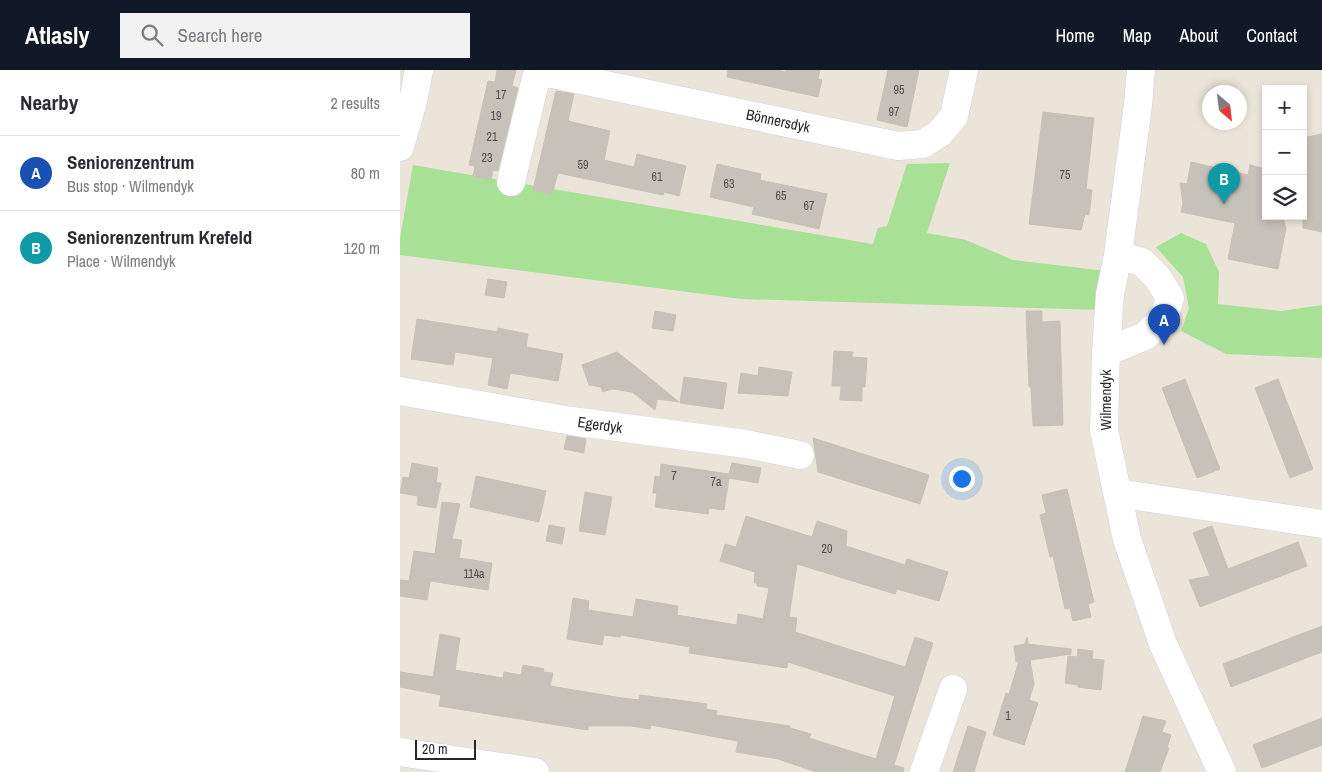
<!DOCTYPE html>
<meta charset="utf-8">
<style>
body{margin:0;font-family:"Archivo Narrow",sans-serif;background:#f2f2f3;color:#2b2b33}
.controls{position:absolute;right:15px;top:15px;display:grid;overflow:hidden;border-radius:0px;box-shadow:0 2px 8px #0003}
.controls button{width:45px;height:45px;display:grid;place-items:center;padding:0;border:0;border-bottom:1px solid #e1e1e2;background:#fff;color:#2b2b33;font:25px sans-serif}
.compass{position:absolute;left:802px;top:15px;width:45px;height:45px;border-radius:50%;background:#fff;box-shadow:0 2px 8px #0003;rotate:152deg}
.scale{position:absolute;left:15px;bottom:12px;width:61px;box-sizing:border-box;padding-left:5px;border:2px solid #282828;border-top:0;font-size:14px;line-height:18px;white-space:nowrap;color:#282828;-webkit-text-stroke:4px #fff;paint-order:stroke}
.you{position:absolute;left:561px;top:408px;width:18px;height:18px;margin:-12px;border:4px solid #fff;border-radius:50%;background:#1a73e8;box-shadow:0 0 0 8px #1a73e833}
.badge{display:grid;place-items:center;width:32px;height:32px;border-radius:50%;background:#111827;color:#fff;font-size:16px;font-weight:700}
.pin{position:absolute;translate:-50% -41px;filter:drop-shadow(0 1px 2px #0008)}
.pin::after{content:'';position:absolute;top:26px;width:18px;height:15px;background:inherit;clip-path:polygon(0 0,100% 0,50% 100%)}
.list{margin:0;padding:0;list-style:none}
h2{display:flex;justify-content:space-between;align-items:center;height:65px;margin:0;padding:0 20px;font-size:21px}
h2 small{font-size:16px;font-weight:400;color:#7c7c81}
.list li{display:grid;grid-template-columns:32px 1fr auto;gap:15px;align-items:center;box-sizing:border-box;height:75px;padding:0 20px;border-top:1px solid #e1e1e2}
.list b{display:block;font-size:19px;white-space:nowrap}
.list p{margin:0;font-size:16px;white-space:nowrap;color:#7c7c81}
.list em{font-size:16px;font-style:normal;color:#7c7c81}
.icon{flex:none;width:28px;height:28px;fill:none;stroke:currentColor;stroke-width:2;stroke-linecap:round;stroke-linejoin:round}
.map{position:relative;flex:none;width:922px;height:702px;overflow:hidden}
header{display:flex;align-items:center;gap:30px;box-sizing:border-box;height:70px;padding:0 25px;background:#111827;color:#fff}
header strong{font-size:24px}
nav{display:flex;gap:28px;margin-inline-start:auto;font-size:18px}
.search{width:350px;height:45px;background:#f2f2f3;display:flex;align-items:center;gap:12px;box-sizing:border-box;padding:0 18px;border-radius:0px;color:#7c7c81;font-size:19px}
main{display:flex}
aside{flex:1;background:#fff}
.map>svg:first-child{display:block}
</style>
<header>
<strong>Atlasly</strong>
<div class="search"><svg class="icon" aria-label="search" viewBox="0 0 24 24"><circle cx="10" cy="10" r="6"/><path d="M15 15l6 6"/></svg>Search here</div>
<nav><a>Home</a><a>Map</a><a>About</a><a>Contact</a></nav>
</header>
<main>
<aside>
<h2>Nearby<small>2 results</small></h2>
<ul class="list">
<li><span class="badge" style="background:#1a4fb4">A</span><div><b>Seniorenzentrum</b><p>Bus stop · Wilmendyk</p></div><em>80 m</em></li>
<li><span class="badge" style="background:#0f9aa8">B</span><div><b>Seniorenzentrum Krefeld</b><p>Place · Wilmendyk</p></div><em>120 m</em></li>
</ul>
</aside>
<div class="map">
<svg width="922" height="702" viewBox="0 0 922 702">
<rect width="100%" height="100%" fill="#ebe5d9"/>
<path fill="#a8e195" d="M550 93 527 163 566 170 613 190 706 201 700 240 342 229 0 185V168L13 95 473 174 478 158 487 156 507 94Z
M781 163 806 174 819 202 818 234 881 241 922 235V288L826 284 781 261 789 238 783 207 756 177Z"/>
<path fill="#c6c1b9" stroke="#c6c1b3" d="M97 0H116L112 16 118 18 98 101 93 100 91 110 73 106 75 96 69 95 88 11 95 12Z
M328 0H377L386 2V0H420L418 9 422 10 418 27 327 7Z
M488 0H519L507 57 477 50Z
M156 21 174 24 168 51 210 61 204 90 234 97 237 84 286 96 279 126 264 122 263 125 158 103 152 124 133 120Z
M643 42 694 48 686 119 692 120 689 145 685 144 681 160 629 154Z
M922 64V162L903 158V68Z
M791 92 848 105 850 95 866 99V146H882L886 158 878 199 828 189 835 153 781 142 783 134 780 113 787 114Z
M317 94 361 104 360 110 427 124 419 159 352 144 354 137 310 127Z
M88 209 107 212 104 228 85 225Z
M255 241 276 245 273 261 252 258Z
M626 241H642V252L660 251 663 355 633 356 631 317H629Z
M17 249 98 262V258L128 264 126 277 163 284 158 311 110 303 107 319 88 315 93 288 55 282 53 295 11 289Z
M434 281 453 282 452 287 467 288 465 317H462V331L440 330 441 316H432Z
M217 282 246 305 279 332 257 329 255 340 232 322 212 319 203 322 201 317 189 315 182 295Z
M359 297 392 302 388 326 338 323 341 303 358 306Z
M284 307 327 313 323 339 280 333Z
M785 309 820 399 797 408 762 318Z
M878 309 913 399 890 408 855 318Z
M167 366 186 369 184 383 164 379Z
M413 368 529 405 520 434 418 402Z
M12 393 38 398 36 412 41 413 36 438 17 435 18 426 0 423 3 407 9 408Z
M332 393 361 398 358 413 329 408 324 440 309 438 308 444 255 437 257 423H253L255 406 260 407 261 394 329 404Z
M76 406 146 421 139 452 70 437Z
M667 419 694 532 688 534 691 547 673 551 670 538 665 539 653 486 650 487 640 445 646 443 642 425Z
M185 422 212 427 205 465 179 461Z
M42 432 60 434 52 469 62 470 59 488 92 493 88 520 30 511 27 530 0 526V510L9 511 14 481 35 484Z
M346 446 412 467 417 451 447 461 446 476 505 495 507 489 548 502 539 531 497 519 495 524 397 494 389 547 397 548 395 562 505 597 515 567 533 573 494 695 504 698 503 702H416L378 689 336 682 338 671 251 655 250 659 231 656H188V660L39 636 41 625 0 617V602L33 607 40 564 60 568 55 600 103 608 104 602 121 605 123 595 144 599 143 602 153 603 150 616 222 628 239 630 240 625 307 634 306 639 317 641 316 645 390 656V658L411 664 409 668 476 689 495 626 388 592 387 598 341 591 289 583 290 577 221 565 220 567 204 565 202 575 167 569 173 528 189 531 188 540 233 547 236 529 278 536 277 545 337 555 338 544 363 549 369 518 357 516V513H354L355 502 320 491 325 474 336 477Z
M149 455 165 458 162 474 146 471Z
M812 456 828 499 898 472 907 496 800 537 789 510 810 506 793 463Z
M922 556V582L831 617 823 594Z
M627 567 628 574 671 579V584L630 590 634 614 629 630 638 633 624 675 593 665 606 623 609 624 619 591 616 592 614 576 625 574Z
M678 579 693 581 692 589 704 590 701 620 678 617V615L665 613 668 586 677 587Z
M743 646 766 651 762 662 771 665 767 678H769L760 702H725Z
M922 648V675L862 698 853 675Z
M568 656 586 662 574 702H553Z"/>
<g fill="none" stroke-linecap="round" stroke-linejoin="round">
<g stroke="#cfd0e1" stroke-width="29">
<path id="minor" d="M149 0 148 3 498 76 523 74 540 63 554 46 564 0
M741 0 738 35 718 185 710 224 706 282 704 360 727 469 763 574 822 702
M0 77 13 31 19 0
M111 112 136 8 148 3
M706 282 745 266 764 248 770 228 758 208 742 192 718 185
M0 321 172 351 346 374 400 385
M717 423 922 454
M0 682 135 702
M524 702 553 619"/>
</g>
<use href="#minor" stroke="#fff" stroke-width="28"/>
</g>
<g text-anchor="middle" stroke-width="5" stroke-linejoin="round" paint-order="stroke">
<g font-size="12" fill="#504e4c">
<text x="499" y="24">95</text>
<text x="101" y="29">17</text>
<text x="494" y="46">97</text>
<text x="96" y="50">19</text>
<text x="92" y="71">21</text>
<text x="87" y="92">23</text>
<text x="183" y="99">59</text>
<text x="665" y="109">75</text>
<text x="257" y="111">61</text>
<text x="329" y="118">63</text>
<text x="381" y="130">65</text>
<text x="409" y="140">67</text>
<text x="274" y="410">7</text>
<text x="316" y="416">7a</text>
<text x="427" y="483">20</text>
<text x="74" y="508">114a</text>
<text x="608" y="650">1</text>
</g>
<g font-size="15" fill="#282828" stroke="#fff">
<text transform="translate(378 51) rotate(12)" y="5">Bönnersdyk</text>
<text transform="translate(706 330) rotate(-90)" y="5">Wilmendyk</text>
<text transform="translate(200 355) rotate(8)" y="5">Egerdyk</text>
</g>
</g>
</svg>
<div class="controls">
<button>+</button>
<button>−</button>
<button><svg class="icon" aria-label="layers" viewBox="0 0 24 24"><path d="M12 4l9 5-9 5-9-5zM3 14l9 5 9-5"/></svg></button>
</div>
<svg class="compass" viewBox="-18 -18 36 36"><path d="M0-13l5 13h-10z" fill="#e53935"/><path d="M0 13l5-13h-10z" fill="#7c7c81"/></svg>
<div class="scale">20 m</div>
<div class="you"></div>
<div class="pin badge" style="left:764px;top:275px;background:#1a4fb4">A</div>
<div class="pin badge" style="left:824px;top:134px;background:#0f9aa8">B</div>
</div>
</main>
